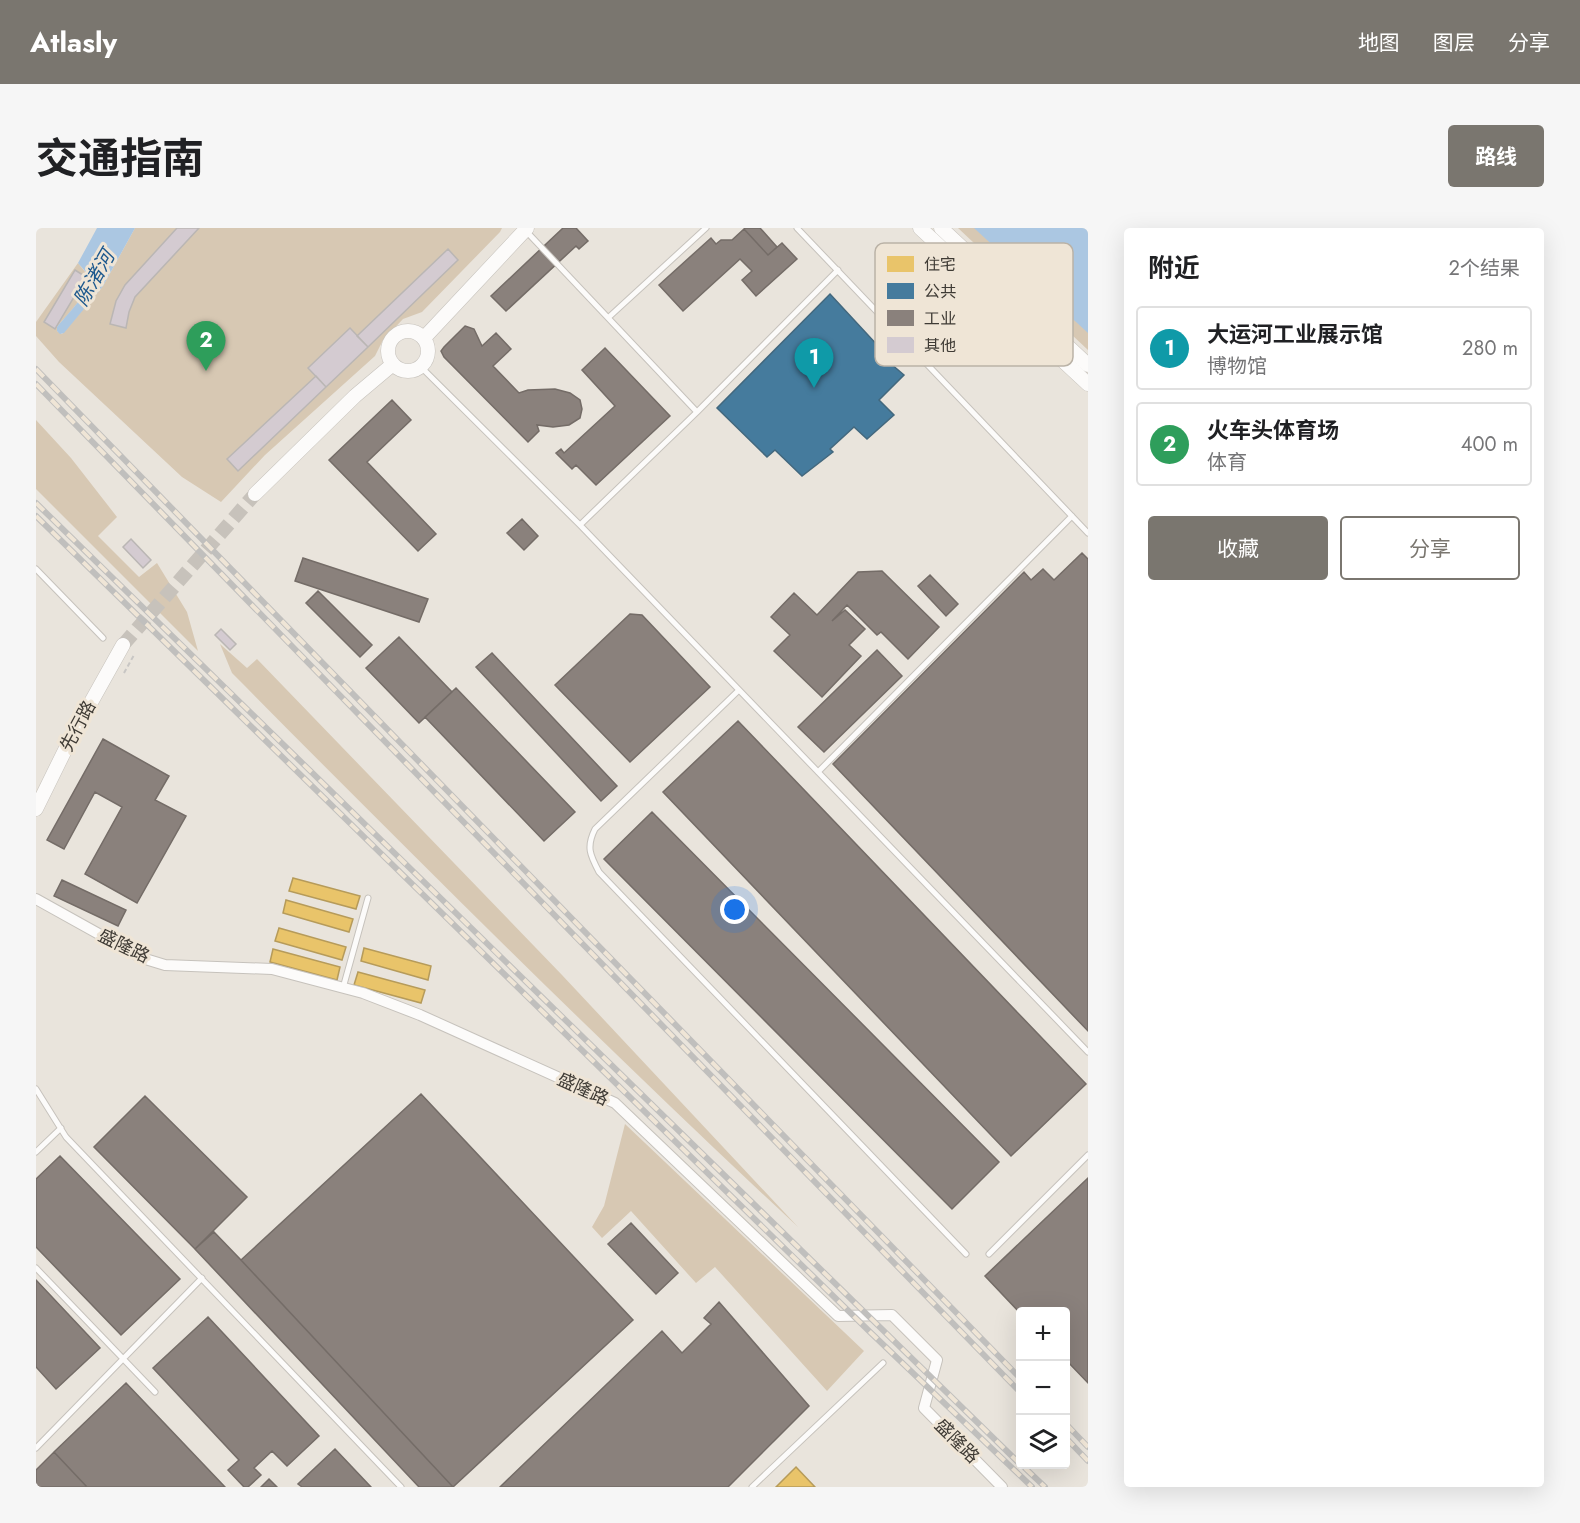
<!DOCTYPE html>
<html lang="zh">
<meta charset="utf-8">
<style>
body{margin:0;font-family:Jost,"Noto Sans SC",sans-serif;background:#f6f6f6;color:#202124}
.controls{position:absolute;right:18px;bottom:18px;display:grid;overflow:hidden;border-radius:6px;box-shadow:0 6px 24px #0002}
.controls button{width:54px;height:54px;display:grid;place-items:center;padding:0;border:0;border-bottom:2px solid #e0e0e0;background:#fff;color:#202124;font:30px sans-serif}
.you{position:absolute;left:699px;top:682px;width:21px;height:21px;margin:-15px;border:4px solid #fff;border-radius:50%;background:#1a73e8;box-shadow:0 0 0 9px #1a73e833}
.badge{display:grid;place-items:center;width:39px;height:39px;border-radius:50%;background:#7a766f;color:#fff;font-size:20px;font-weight:700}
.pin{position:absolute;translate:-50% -50px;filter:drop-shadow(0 2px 3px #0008)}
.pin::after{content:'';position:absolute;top:32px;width:21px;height:18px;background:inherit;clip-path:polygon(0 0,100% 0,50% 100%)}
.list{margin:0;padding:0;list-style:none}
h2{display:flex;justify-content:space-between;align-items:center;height:78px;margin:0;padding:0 24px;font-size:26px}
h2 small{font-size:20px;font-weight:400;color:#757577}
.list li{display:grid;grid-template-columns:39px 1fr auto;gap:18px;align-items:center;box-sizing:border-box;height:84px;margin:0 12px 12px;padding:0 12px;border:2px solid #e0e0e0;border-radius:6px}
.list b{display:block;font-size:22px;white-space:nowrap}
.list p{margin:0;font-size:20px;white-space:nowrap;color:#757577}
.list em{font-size:20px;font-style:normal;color:#757577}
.actions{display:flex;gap:12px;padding:18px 24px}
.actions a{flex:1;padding:14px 0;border:2px solid #7a766f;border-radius:6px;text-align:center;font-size:21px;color:#7a766f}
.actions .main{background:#7a766f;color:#fff}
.icon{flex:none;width:33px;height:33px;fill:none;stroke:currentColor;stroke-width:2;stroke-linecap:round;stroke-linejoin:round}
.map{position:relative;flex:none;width:1052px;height:1259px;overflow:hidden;border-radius:6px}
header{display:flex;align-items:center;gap:36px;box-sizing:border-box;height:84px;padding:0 30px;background:#7a766f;color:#fff}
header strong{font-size:28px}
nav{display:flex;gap:33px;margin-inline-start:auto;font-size:21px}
.intro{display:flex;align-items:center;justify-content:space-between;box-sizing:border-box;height:144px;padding:0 36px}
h1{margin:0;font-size:42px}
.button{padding:15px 27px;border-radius:6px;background:#7a766f;color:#fff;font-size:21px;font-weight:700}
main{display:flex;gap:36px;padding:0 36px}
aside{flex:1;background:#fff;border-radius:6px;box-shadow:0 6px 24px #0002}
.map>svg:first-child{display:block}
</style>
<header>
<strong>Atlasly</strong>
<nav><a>地图</a><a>图层</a><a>分享</a></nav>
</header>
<div class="intro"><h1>交通指南</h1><a class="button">路线</a></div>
<main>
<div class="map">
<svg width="1052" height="1259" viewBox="0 0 1052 1259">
<rect width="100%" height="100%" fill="#e9e4dc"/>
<path fill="#d7c8b3" d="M99 0H466L464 4 386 84 367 91 347 112 339 128 229 227 185 274 146 249 23 134 0 108V94L42 35C45 39 49 43 51 47 59 60 30 88 21 99V103L26 106 67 58Z
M922 0H949L1052 93V122Z
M0 192 35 230 81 289 62 308 103 349 121 335 151 384 162 423 0 261Z
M184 416 211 440 221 431 526 747 762 999C569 819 382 633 196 445Z
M589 896 828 1123 791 1163 679 1039 660 1055 595 983 566 1010 556 999 568 978Z"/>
<path fill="#abc7e2" d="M61 0H99L67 58 28 105 24 106 21 103V99C30 88 54 64 53 51 52 45 46 40 42 35Z
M938 0H1052V105Z"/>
<path fill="#e9c46a" stroke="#b69b5a" stroke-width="1.5" d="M257 650 324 668 320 681 253 663Z
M250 672 317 691 313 704 247 685Z
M243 700 310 719 306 732 239 713Z
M328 720 395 738 392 752 325 733Z
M237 721 304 739 301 752 234 734Z
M322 744 389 762 385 775 318 757Z
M760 1239 779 1259H740Z"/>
<path fill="#457b9d" stroke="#43687e" stroke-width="1.5" d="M794 66 844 120 841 124 868 147 843 172 858 187 831 211 818 199 794 221 797 224 766 248 739 222 731 229 681 180Z"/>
<path fill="#8a817c" stroke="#746c67" stroke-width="1.5" d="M527 0H540L552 13 543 21 540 18 470 83 455 68Z
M709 0H724L741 19 732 27 708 1Z
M708 1 732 27 746 15 761 31 720 68 706 52 716 43 704 31 647 83 623 57 675 10 680 16 685 12H696Z
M429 98 438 101 446 118 460 105 475 121 457 138 483 165 492 162 519 161 534 165 544 172 546 181 544 190 533 197 517 199 501 197 503 203 492 214 408 129 405 123 408 119Z
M569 120 634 188 560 257 540 237 536 241 520 225 525 221 528 225 579 178 546 142Z
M356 172 375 192 331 234 400 306 382 323 293 232Z
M486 291 502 308 488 322 471 305Z
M1046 325 1052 331V803L797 536 988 344 995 352 1007 341 1018 352Z
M267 330 392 371 383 394 259 353Z
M846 343 903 399 872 431 845 404 841 407 811 377 796 393 809 382 829 401 813 417 825 428 786 469 738 423 754 407 735 389 758 365 781 387 822 344Z
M894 347 922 376 910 388 882 358Z
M282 363 336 417 324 429 270 375Z
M594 386 606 387 674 459 594 534 519 457Z
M363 409 416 464 383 495 330 440Z
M841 422 866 448 788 524 762 499Z
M456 425 581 558 565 573 440 439Z
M420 460 539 584 508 613 389 489Z
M702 493 1050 856 975 928 627 564Z
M67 511 133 548 119 572 150 588 101 675 49 646 86 579 59 564 28 621 11 612Z
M616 584 963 934 916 981 568 631Z
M26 652 90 682 82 698 18 668Z
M385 866 597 1092 417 1259 205 1032Z
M109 868 211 969 159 1021 58 919Z
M24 928 144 1051 85 1107 0 1019V951Z
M1052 950V1155L1030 1132V1084H984V1085L949 1048Z
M595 995 642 1045 620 1066 572 1016Z
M178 1004 205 1032 417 1259H383L159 1021Z
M0 1052 64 1120 20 1161 0 1139Z
M683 1074 773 1178 692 1259H464L626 1103 646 1125 675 1096 668 1090Z
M172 1089 283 1208 251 1238 236 1223 218 1240 225 1247 212 1259H208L192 1242 203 1232 117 1140Z
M90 1155 189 1259H51L18 1224Z
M299 1221 335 1259H266L262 1256Z
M18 1224 51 1259H0V1242Z
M233 1251 241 1259H225Z"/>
<path fill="#d4cbd1" stroke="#bab6b4" stroke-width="1.5" d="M141 0H163L99 69 93 84 90 100 74 96 80 73 89 57Z
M412 21 422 32 332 119 321 108Z
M39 42 50 49 19 101 8 94Z
M314 100 332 119 290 159 272 140Z
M280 148 290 159 202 243 191 231Z
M95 311 115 332 107 340 87 319Z
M185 401 200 416 194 422 179 407Z"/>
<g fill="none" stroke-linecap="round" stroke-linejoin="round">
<path stroke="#c7c2bb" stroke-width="14" stroke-dasharray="14 7" stroke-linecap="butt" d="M87 417 219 266"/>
<g stroke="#c6c2bc" stroke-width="7">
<path id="lane" d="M761 0 1052 305
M490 3 661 184 544 297
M573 89 670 0
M385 139 544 297 1052 824
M661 184 802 42
M0 341 67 410
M703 462 559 601C550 619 554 627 563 644L930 1026
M782 544 1036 288
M307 760 332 670
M0 861 30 909 365 1259
M0 924 25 900
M953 1026 1052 927
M0 1040 119 1164
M0 1220 166 1050
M716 1259 847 1135"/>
</g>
<g stroke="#c6c2bc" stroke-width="12">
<path id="street" d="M0 671 106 730 129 737 236 741 327 765 384 787 579 875 802 1088 856 1087 901 1132 888 1180 966 1259"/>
</g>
<g stroke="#c6c2bc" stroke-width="15">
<path id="secondary" d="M884 0 1052 156
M905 0 1052 137
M352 123a20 20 0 1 1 40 0a20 20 0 1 1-40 0Z
M388 110 491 0
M219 266 319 168 357 136
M0 581 35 510 87 417"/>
</g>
<path stroke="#c8c6c4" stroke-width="2" stroke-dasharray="4.5 3" stroke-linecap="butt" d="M88 445 98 427"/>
<use href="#lane" stroke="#fcfbfa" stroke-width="5"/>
<use href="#street" stroke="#fcfbfa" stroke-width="10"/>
<use href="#secondary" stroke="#fcfbfa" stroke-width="14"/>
<g stroke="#c0bfbd" stroke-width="6">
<path id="rail" d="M0 141 984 1150
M0 156 984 1164
M0 275 984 1236
M0 288 834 1104 996 1259
M1030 1196 1052 1219
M1030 1210 1052 1233
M989 1240 1009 1259"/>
</g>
<use href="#rail" stroke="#efe5d6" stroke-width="4" stroke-dasharray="11" stroke-linecap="butt"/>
</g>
<g text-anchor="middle" stroke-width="6" stroke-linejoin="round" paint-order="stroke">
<g font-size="18" fill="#3f3b35" stroke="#efe5d6">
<text transform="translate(42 498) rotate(-62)" y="6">先行路</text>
<text transform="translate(88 718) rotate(26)" y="6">盛隆路</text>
<text transform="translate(547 861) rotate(24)" y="6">盛隆路</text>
<text transform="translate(921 1213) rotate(45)" y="6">盛隆路</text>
</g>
<g font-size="20" font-style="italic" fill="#1d598e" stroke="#efe5d6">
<text transform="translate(58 50) rotate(-60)" y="7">陈渚河</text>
</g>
</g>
<rect x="839" y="15" width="198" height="123" rx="9" fill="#efe5d6" stroke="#bab2a6" stroke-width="1.5"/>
<rect x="851" y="28" width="27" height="16" fill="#e9c46a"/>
<rect x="851" y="55" width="27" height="16" fill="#457b9d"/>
<rect x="851" y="82" width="27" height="16" fill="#8a817c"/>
<rect x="851" y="109" width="27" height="16" fill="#d4cbd1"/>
<g font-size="16" fill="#3f3b35">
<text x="888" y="42">住宅</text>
<text x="888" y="69">公共</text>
<text x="888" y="96">工业</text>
<text x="888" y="123">其他</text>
</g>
</svg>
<div class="controls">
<button>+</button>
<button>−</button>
<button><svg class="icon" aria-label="layers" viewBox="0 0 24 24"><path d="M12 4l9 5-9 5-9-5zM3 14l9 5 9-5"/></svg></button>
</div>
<div class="you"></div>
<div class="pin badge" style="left:778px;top:160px;background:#0f9aa8">1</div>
<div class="pin badge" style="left:170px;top:143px;background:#2e9e5b">2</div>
</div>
<aside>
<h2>附近<small>2个结果</small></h2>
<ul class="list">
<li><span class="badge" style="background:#0f9aa8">1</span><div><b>大运河工业展示馆</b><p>博物馆</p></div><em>280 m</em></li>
<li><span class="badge" style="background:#2e9e5b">2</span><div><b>火车头体育场</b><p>体育</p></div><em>400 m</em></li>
</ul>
<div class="actions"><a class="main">收藏</a><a>分享</a></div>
</aside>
</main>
